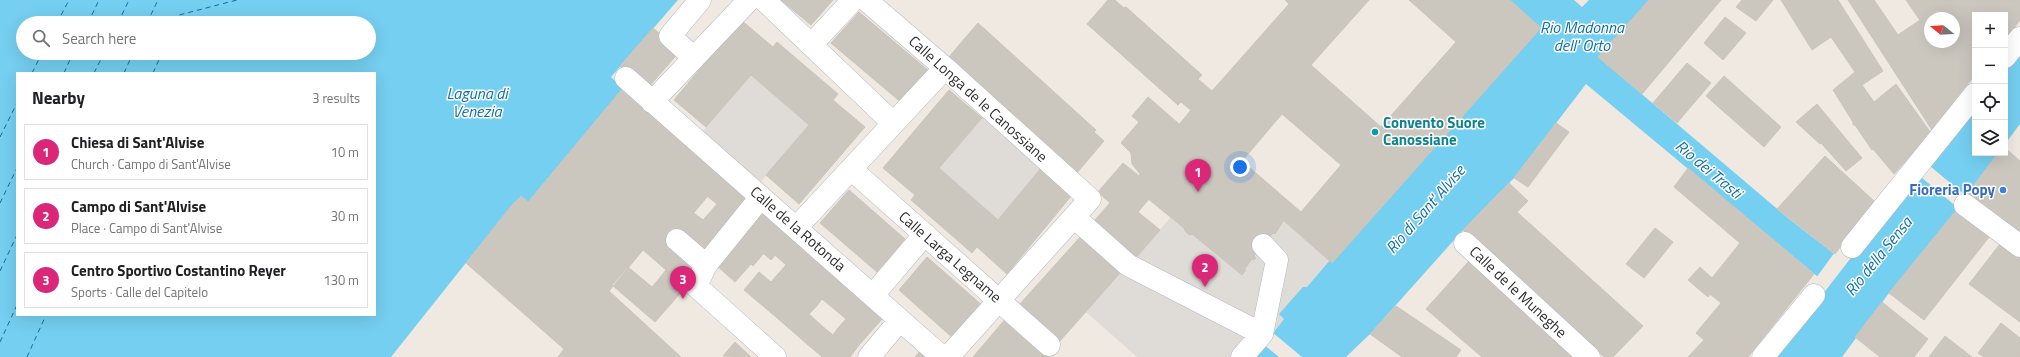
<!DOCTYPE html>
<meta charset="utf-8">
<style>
body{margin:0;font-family:"Titillium Web",sans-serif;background:#f6f6f6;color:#202124}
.controls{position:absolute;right:12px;top:12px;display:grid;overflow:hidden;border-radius:0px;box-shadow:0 4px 16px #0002}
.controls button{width:36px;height:36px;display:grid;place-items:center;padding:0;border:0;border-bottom:1px solid #e0e0e0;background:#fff;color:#202124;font:20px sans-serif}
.compass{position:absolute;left:1924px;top:12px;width:36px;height:36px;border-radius:50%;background:#fff;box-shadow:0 4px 16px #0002;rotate:288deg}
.you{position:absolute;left:1240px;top:167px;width:14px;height:14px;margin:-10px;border:3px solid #fff;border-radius:50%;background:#1a73e8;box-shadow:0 0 0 6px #1a73e833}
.badge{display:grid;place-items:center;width:26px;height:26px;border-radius:50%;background:#db2777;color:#fff;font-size:13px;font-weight:700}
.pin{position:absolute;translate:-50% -33px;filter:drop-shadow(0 1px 2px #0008)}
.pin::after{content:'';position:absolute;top:21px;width:14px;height:12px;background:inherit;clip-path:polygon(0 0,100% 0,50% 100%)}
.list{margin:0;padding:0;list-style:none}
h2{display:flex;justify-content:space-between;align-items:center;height:52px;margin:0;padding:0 16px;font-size:17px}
h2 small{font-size:13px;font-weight:400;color:#757577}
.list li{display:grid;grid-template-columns:26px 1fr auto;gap:12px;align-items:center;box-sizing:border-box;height:56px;margin:0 8px 8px;padding:0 8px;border:1px solid #e0e0e0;border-radius:0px}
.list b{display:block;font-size:15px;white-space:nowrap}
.list p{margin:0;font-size:13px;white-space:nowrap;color:#757577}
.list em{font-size:13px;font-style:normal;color:#757577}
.icon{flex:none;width:22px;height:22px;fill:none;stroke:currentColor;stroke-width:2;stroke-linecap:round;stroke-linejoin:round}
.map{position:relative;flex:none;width:2020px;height:357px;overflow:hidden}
.search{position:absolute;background:#fff;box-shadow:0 4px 16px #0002;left:16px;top:16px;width:360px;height:44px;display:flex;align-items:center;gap:10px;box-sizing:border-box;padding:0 14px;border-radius:22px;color:#757577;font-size:15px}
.panel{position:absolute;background:#fff;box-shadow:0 4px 16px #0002;left:16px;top:72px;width:360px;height:244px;border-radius:0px}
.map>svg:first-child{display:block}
</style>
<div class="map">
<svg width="2020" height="357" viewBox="0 0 2020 357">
<rect width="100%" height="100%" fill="#efe9e1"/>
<path fill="#dfdcd8" d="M751 75 809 125 754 190 695 140Z
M990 108 1048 160 998 220 939 168Z
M1171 217 1184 228 1185 231 1188 235 1192 234 1242 275 1245 271 1244 270 1283 220 1332 263 1279 314 1284 319 1255 357H1137L1086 312Z"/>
<path fill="#75cff0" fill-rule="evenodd" d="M0 0H678L611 77 623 88 528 202 521 196 512 205 391 357H0ZM23 23H369V53H23ZM17 73H375V315H17Z
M1510 0H1574L1582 7 1589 0H1649L1598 57 1789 219 1846 263 1975 103V153H1998L1958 208 1889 293 1842 357H1772L1829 286 1586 84 1514 178 1463 230 1370 334 1346 357H1255L1284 319 1279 314 1303 287H1307L1331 259 1332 263 1540 28Z
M2020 47V124L2005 144V66Z"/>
<path fill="#efe9e1" d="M1924 161 1966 196 1958 208 1915 172Z
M1855 249 1857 250 1819 299 1818 298 1826 286 1816 278 1835 252 1846 260Z
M1272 332 1302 357H1279L1263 344Z"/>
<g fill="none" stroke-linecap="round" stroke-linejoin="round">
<path stroke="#0d6fa3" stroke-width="1" stroke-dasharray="5 4" stroke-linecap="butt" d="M57 23 69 0
M88 23 99 0
M118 23 129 0
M147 23 158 0
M176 23 179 15 237 0
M32 73 42 53
M64 73 73 53
M94 73 104 53
M124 73 133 53
M153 73 162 53
M0 137 17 103
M0 203 17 168
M0 271 17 235
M0 342 17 305
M27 357 46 315"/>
</g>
<path fill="#cbc7bf" stroke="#cbc5ba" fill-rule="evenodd" d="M781 0H833L811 25Z
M1108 0H1115L1124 8 1126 7 1202 75 1198 79 1212 91 1289 4 1285 0H1369L1311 65 1381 127 1456 42 1409 0H1510L1541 28 1332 263 1283 220 1285 218 1192 137 1205 122 1181 102 1178 105 1087 24ZM1282 114 1341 165 1301 212 1242 161Z
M1649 0H1721L1642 94 1598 57Z
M1742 0H1773L1756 21 1736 7Z
M1781 0H1838L1883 71 1862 85 1874 102 1896 84 1931 133 1894 174 1873 149 1872 150 1855 125H1853V122L1833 90 1855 72 1831 37 1812 50Z
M1848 0H1874L1898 35 1920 20 1930 35V42H1935L1965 87 1932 130Z
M1906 0H2020V20L2005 40V15H1975V75L1965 87 1935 42H1954V18H1930V35Z
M859 12 930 72 903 104 831 43Z
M1725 17 1746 33 1723 60 1704 43Z
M741 20 773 47 777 42 838 94 833 100 865 127 799 204 766 175 809 125 751 75 706 127 674 100Z
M978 23 1096 130 1094 132 1104 141 1076 174 948 58Z
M653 28 680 51 647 89 620 66Z
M1687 63 1711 83 1677 123 1653 103Z
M1724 76 1781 127 1764 147 1706 96Z
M623 88 724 177 669 242 658 232 609 291 681 357H558L564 349 466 263 512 205 520 212Z
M949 90 982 118 939 168 998 220 1041 168 1072 195 1007 274 977 247 972 253 911 200 915 195 883 168Z
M1148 97 1179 124 1168 138 1157 133 1142 136 1135 143 1131 153 1121 143 1139 122 1132 116Z
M1817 104 1862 158 1846 171 1821 143 1820 144 1796 122Z
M1191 110 1205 122 1192 137 1285 218 1275 234 1273 233 1254 256 1256 258 1254 260 1252 259 1244 270H1246L1242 275 1192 234 1189 235 1185 231 1184 228 1131 185 1140 174 1132 164 1131 153 1135 143 1142 136 1152 133 1162 135 1168 138Z
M1556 123 1569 132 1528 187 1514 178Z
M2005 148 2020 161V241L1964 198 1998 153H2005Z
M1825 156 1874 201 1835 254 1777 209Z
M1123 163 1138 175 1131 185 1149 199 1138 212 1160 230 1134 260 1094 221 1110 203 1098 192Z
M1688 168 1814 274 1748 357H1688L1704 340 1696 333 1721 303 1710 294 1708 297 1688 280 1700 267 1712 278 1740 243 1674 187Z
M724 177 752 202 731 227 711 211 717 204 707 196Z
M1509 183 1528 201 1517 212 1643 326 1613 357H1604L1463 230Z
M849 190 905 239 877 272 820 223Z
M521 196 528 202 520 212 512 205Z
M763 207 794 233 771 260 741 234Z
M1958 208 1993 232 1924 320 1889 293Z
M711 211 731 227 707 256 678 232 694 213 703 220Z
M1655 228 1673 242 1644 278 1626 264Z
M658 232 701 269 677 297 658 280 666 270 643 250Z
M741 234 764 253 753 266 751 264 735 282 715 264Z
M1082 235 1122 271 1060 341 1019 305Z
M790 238 820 265 797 291 778 274 786 265 775 255Z
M2003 240 2020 253V322L1969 284Z
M927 257 983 306 954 339 899 290Z
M1469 261 1574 357H1482L1426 309Z
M820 265 849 289 833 308 822 299 816 307 797 291Z
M628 267 652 287 658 280 677 297 655 322 612 285Z
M759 272 771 282 778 274 797 291 776 317 744 290Z
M849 289 883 318 859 345 838 328 846 319 833 308Z
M797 291 816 307 809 314 822 326 807 344 776 317Z
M1882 302 1928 339 1914 357H1880L1855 337Z
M1396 306 1461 350 1456 357H1402L1370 334Z
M1007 317 1050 357H973Z
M2001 323 2020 338V357H1984L1978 353Z
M822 326 833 335 838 328 845 333 835 344 832 341 820 355 807 344Z
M845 333 859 345 850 357 835 344Z
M1945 336 1972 357H1929Z
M832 341 850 357H822L820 355Z
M735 342 751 357 723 356Z
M920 351 927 357H915Z"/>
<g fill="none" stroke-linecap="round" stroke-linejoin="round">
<g stroke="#b4b7c1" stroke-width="23">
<path id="street" d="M764 0 893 123
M866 0 945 68 1090 199 948 357
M811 45 853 0
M2005 57 2020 38
M694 58 670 36 700 0
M626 78 942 357
M652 102 749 0
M851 169 1049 345
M1965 205 2020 246
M1074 217 1128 265 1262 334
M796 228 945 68
M677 240 706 265 696 286 775 357
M1465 243 1589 357
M1852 247 1975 94
M706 265 761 197
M873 295 925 234
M869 357 900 320
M1242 357 1262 334 1277 260 1263 245
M1763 357 1814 295"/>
</g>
<use href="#street" stroke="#fff" stroke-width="22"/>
</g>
<circle fill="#0f9aa8" stroke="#fff" stroke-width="1.5" cx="1375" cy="132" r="4"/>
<circle fill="#3f7fe0" stroke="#fff" stroke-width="1.5" cx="2003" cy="190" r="4"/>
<g text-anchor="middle" stroke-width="3" stroke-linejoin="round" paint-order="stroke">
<g font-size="15" fill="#2e2e2e" stroke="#fff">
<text transform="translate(978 99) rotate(42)" y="5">Calle Longa de le Canossiane</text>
<text transform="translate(798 229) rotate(41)" y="5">Calle de la Rotonda</text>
<text transform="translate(950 257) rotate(41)" y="5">Calle Larga Legname</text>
<text transform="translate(1518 292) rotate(43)" y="5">Calle de le Muneghe</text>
</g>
<g font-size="15" font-weight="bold" fill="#0d838f" stroke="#fff" text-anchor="start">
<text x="1383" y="128">Convento Suore<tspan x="1383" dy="17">Canossiane</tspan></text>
</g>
<g font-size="15" font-weight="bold" fill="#366cbe" stroke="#fff" text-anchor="end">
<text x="1995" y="195">Fioreria Popy</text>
</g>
<g font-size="16" font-style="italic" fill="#0d6fa3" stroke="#fff">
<text x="1582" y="33">Rio Madonna<tspan x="1582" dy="18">dell' Orto</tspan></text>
<text x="477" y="99">Laguna di<tspan x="477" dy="18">Venezia</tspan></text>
<text transform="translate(1709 169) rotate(40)" y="6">Rio dei Trasti</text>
<text transform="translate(1425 209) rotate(-49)" y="6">Rio di Sant' Alvise</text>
<text transform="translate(1878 256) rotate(-51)" y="6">Rio della Sensa</text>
</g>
</g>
</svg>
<div class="controls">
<button>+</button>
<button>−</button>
<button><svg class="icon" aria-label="locate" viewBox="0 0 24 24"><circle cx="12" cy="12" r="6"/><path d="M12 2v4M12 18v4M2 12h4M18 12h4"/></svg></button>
<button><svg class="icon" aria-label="layers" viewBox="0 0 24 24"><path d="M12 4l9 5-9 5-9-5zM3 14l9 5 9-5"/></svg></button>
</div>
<svg class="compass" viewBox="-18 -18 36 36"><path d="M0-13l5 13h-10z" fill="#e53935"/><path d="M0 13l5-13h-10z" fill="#757577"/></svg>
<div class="you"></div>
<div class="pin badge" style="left:1198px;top:192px">1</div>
<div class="pin badge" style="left:1205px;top:287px">2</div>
<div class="pin badge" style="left:683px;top:299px">3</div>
<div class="search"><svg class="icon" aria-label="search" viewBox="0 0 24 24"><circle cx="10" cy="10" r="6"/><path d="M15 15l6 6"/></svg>Search here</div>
<section class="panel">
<h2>Nearby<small>3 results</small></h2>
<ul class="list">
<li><span class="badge">1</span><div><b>Chiesa di Sant'Alvise</b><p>Church · Campo di Sant'Alvise</p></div><em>10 m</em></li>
<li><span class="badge">2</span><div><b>Campo di Sant'Alvise</b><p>Place · Campo di Sant'Alvise</p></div><em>30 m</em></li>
<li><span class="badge">3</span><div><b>Centro Sportivo Costantino Reyer</b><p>Sports · Calle del Capitelo</p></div><em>130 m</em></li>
</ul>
</section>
</div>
